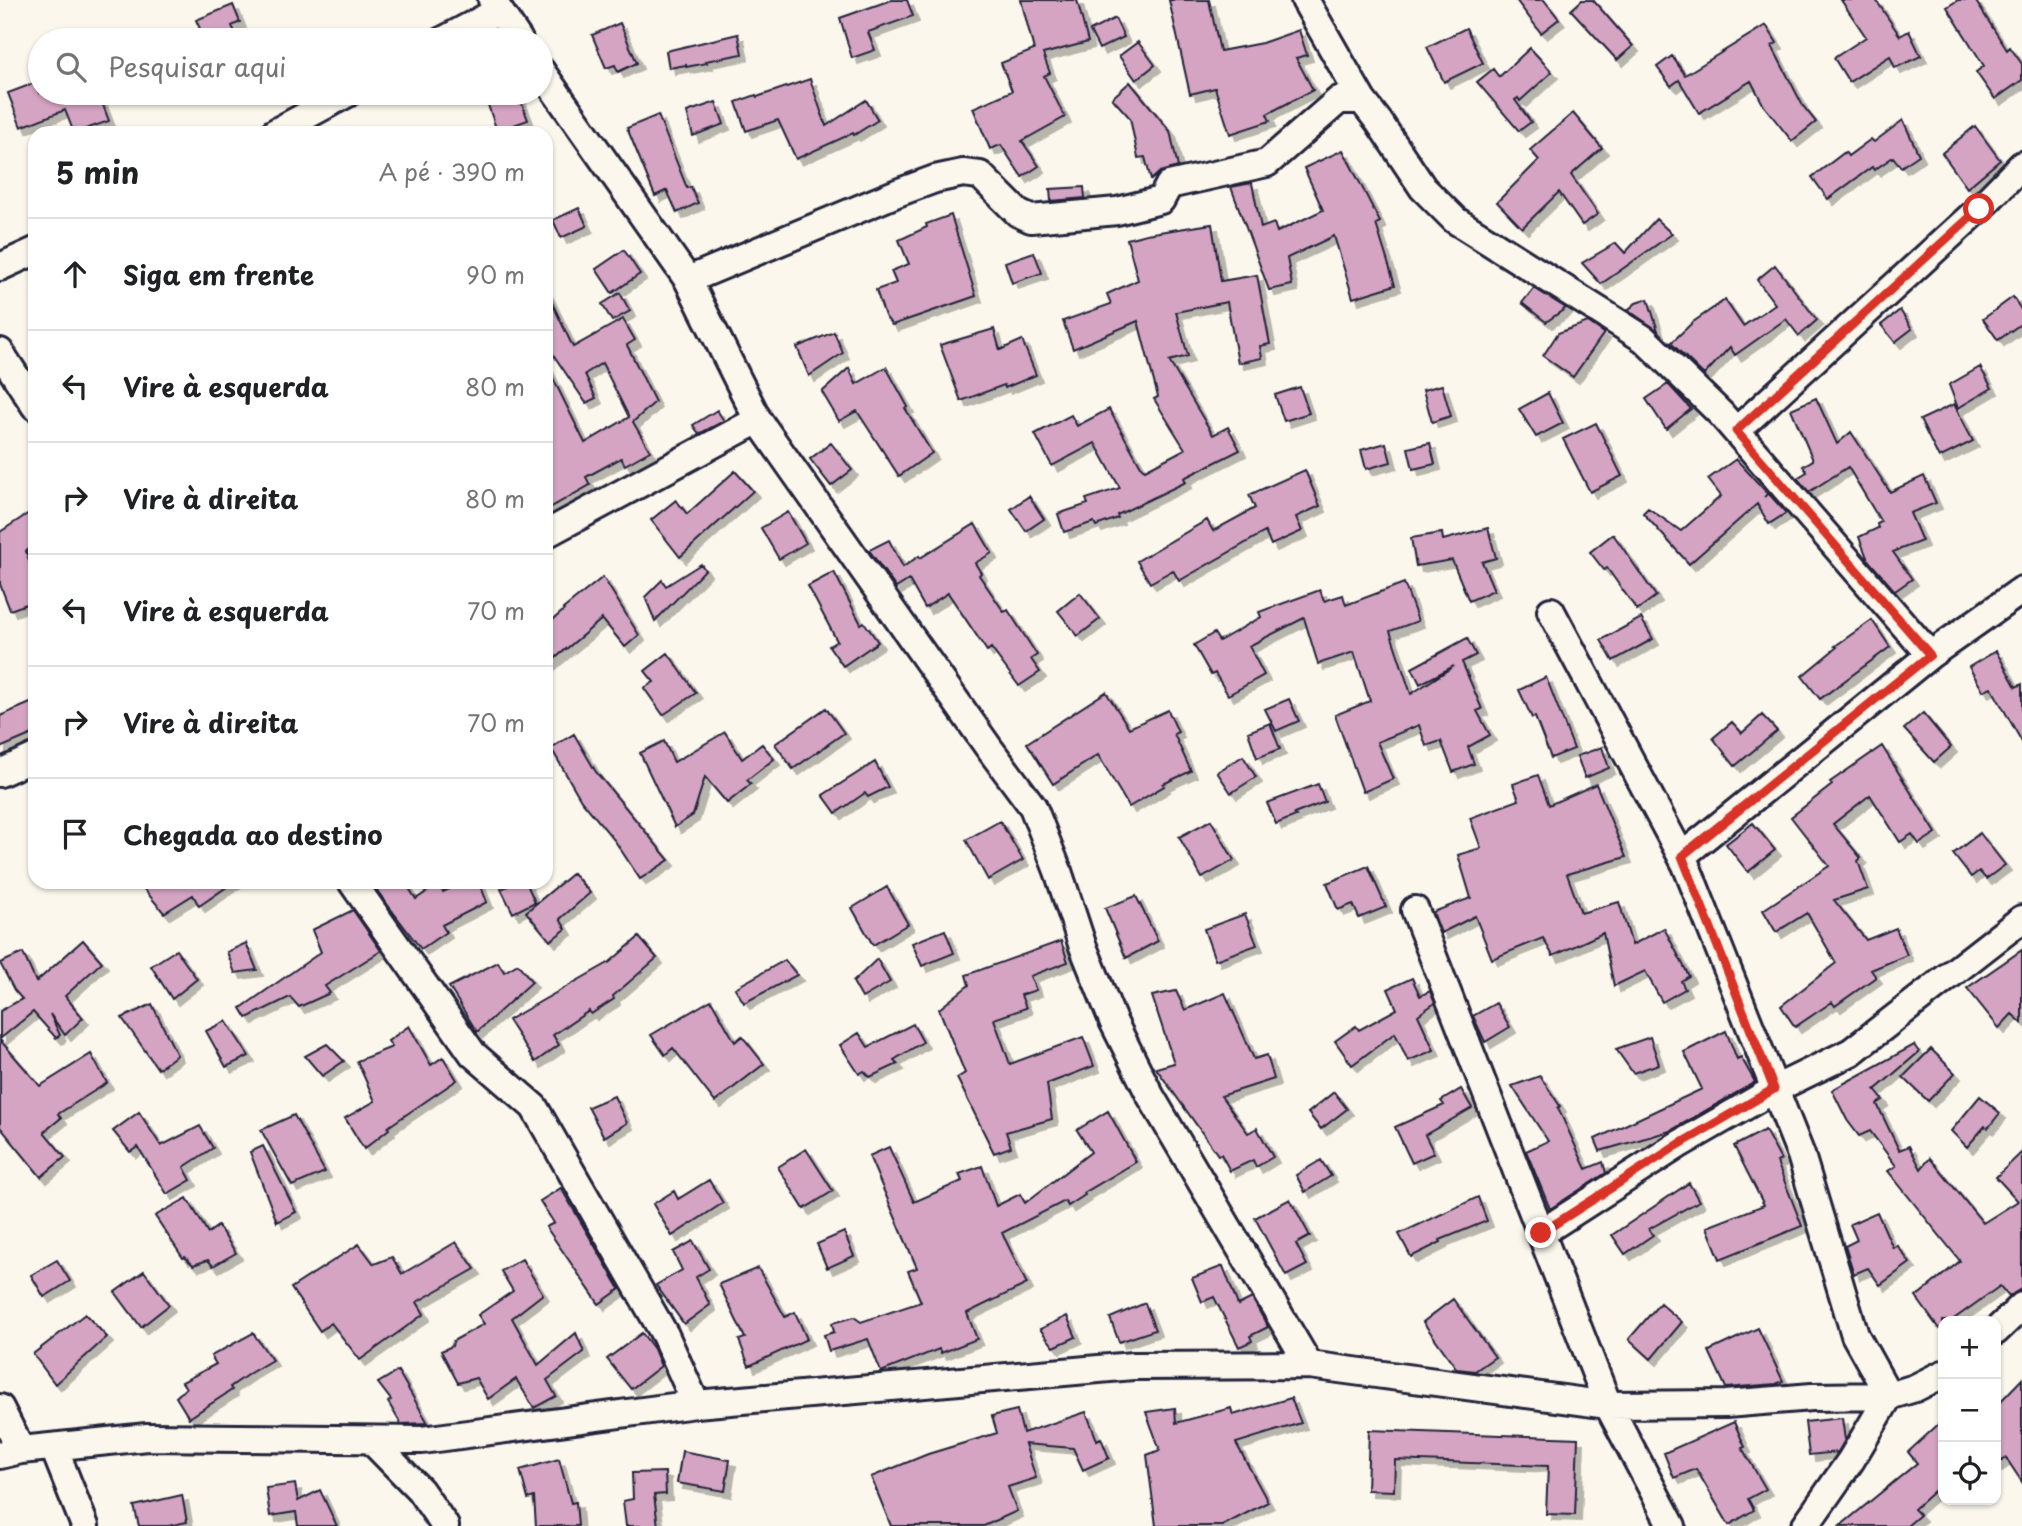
<!DOCTYPE html>
<html lang="pt">
<meta charset="utf-8">
<style>
body{margin:0;font-family:"Playpen Sans",sans-serif;background:#f2f2f2;color:#202124}
.controls{position:absolute;right:21px;bottom:21px;display:grid;overflow:hidden;border-radius:14px;box-shadow:0 2px 5px #0004}
.controls button{width:63px;height:63px;display:grid;place-items:center;padding:0;border:0;border-bottom:2px solid #e0e0e0;background:#fff;color:#202124;font:35px sans-serif}
.stop{position:absolute;width:21px;height:21px;margin:-16px;border:5px solid #d93025;border-radius:50%;background:#fff}
.stop.end{background:#d93025;border-color:#fff;box-shadow:0 2px 7px #0008}
.list{margin:0;padding:0;list-style:none}
h2{display:flex;justify-content:space-between;align-items:center;height:91px;margin:0;padding:0 28px;font-size:30px}
h2 small{font-size:23px;font-weight:400;color:#757577}
.list li{display:grid;grid-template-columns:46px 1fr auto;gap:21px;align-items:center;box-sizing:border-box;height:112px;padding:0 28px;border-top:2px solid #e0e0e0}
.list b{display:block;font-size:26px;white-space:nowrap}
.list em{font-size:23px;font-style:normal;color:#757577}
.icon{flex:none;width:38px;height:38px;fill:none;stroke:currentColor;stroke-width:2;stroke-linecap:round;stroke-linejoin:round}
.map{position:relative;flex:none;width:2022px;height:1526px;overflow:hidden}
.search{position:absolute;background:#fff;box-shadow:0 2px 5px #0004;left:28px;top:28px;width:525px;height:77px;display:flex;align-items:center;gap:18px;box-sizing:border-box;padding:0 24px;border-radius:38px;color:#757577;font-size:26px}
.panel{position:absolute;background:#fff;box-shadow:0 2px 5px #0004;left:28px;top:126px;width:525px;height:763px;border-radius:21px}
.map>svg:first-child{display:block}
</style>
<div class="map">
<svg width="2022" height="1526" viewBox="0 0 2022 1526">
<defs>
<filter id="shadow"><feDropShadow dx="6" dy="6" stdDeviation="0" flood-color="#0004"/></filter>
</defs>
<rect width="100%" height="100%" fill="#fbf7ec"/>
<filter id="ink" filterUnits="userSpaceOnUse"><feTurbulence type="fractalNoise" baseFrequency=".0143" numOctaves="2"/><feDisplacementMap in="SourceGraphic" scale="14" xChannelSelector="R" yChannelSelector="G"/><feConvolveMatrix kernelMatrix="1 2 1 2 8 2 1 2 1" color-interpolation-filters="sRGB"/></filter>
<g filter="url(#ink)">
<path fill="#d5a4c2" stroke="#22223b" stroke-width="2" filter="url(#shadow)" d="M891 0H907L913 16 868 32 875 50 852 58 840 18Z
M1021 0H1077L1088 42 1043 54 1050 73 1044 76 1065 117 1022 141 1039 166 1022 177 1001 145 990 149 973 108 1012 91 1001 63 1034 50Z
M1169 0H1209L1220 51 1262 43 1299 30 1307 55 1296 58 1313 90 1267 114 1270 121 1230 134 1215 88 1190 94Z
M1516 0H1544L1559 19 1541 33Z
M1582 0H1593L1633 46 1617 60 1571 10Z
M1841 0H1876L1900 36 1909 31 1921 56 1895 68 1890 56 1849 82 1834 58 1866 37Z
M1958 0H1975L2007 50 2010 47 2022 64V80L1995 99 1976 72 1984 66 1947 7Z
M233 5 240 22 232 26 239 40H205L196 20Z
M1115 18 1124 37 1099 49 1090 31Z
M620 23 637 63 618 72 615 65 606 68 592 35Z
M1766 25 1777 43 1772 46 1803 106 1816 122 1792 141 1764 106 1751 81 1699 113 1679 80 1671 86 1657 67 1672 56 1685 75Z
M1466 28 1483 63 1444 82 1427 47Z
M738 34 742 54 706 61 707 63 686 67V65L669 68 666 51Z
M1138 42 1155 65 1136 80 1119 56Z
M1530 48 1552 72 1520 101 1518 98 1515 100 1531 122 1519 131 1477 82 1493 69 1499 77Z
M810 79 826 126 866 100 878 120 854 135 853 133 796 159 778 120 746 131 736 102 756 95 757 97Z
M40 81V93H106L100 97 109 121 74 133 65 110 21 127 8 93Z
M1130 82 1170 131 1178 167 1160 172 1151 180 1145 157 1138 158 1130 118 1112 98Z
M513 93H518L528 120 497 131 487 102Z
M716 102 724 124 693 136 687 112Z
M1573 113 1602 148 1571 175 1598 214 1582 225 1559 192 1522 228 1497 202 1539 160 1530 150Z
M658 115 687 188 691 187 698 203 677 213 667 190 655 196 627 128Z
M1903 120 1919 155 1901 167 1893 157 1874 170 1872 167 1828 199 1812 177 1845 152 1848 156 1871 139 1874 142Z
M1975 126 2000 160 1967 188 1942 153Z
M1343 150 1380 222 1376 224 1395 285 1353 298 1334 236 1287 258 1292 285 1269 290 1231 187 1252 183 1261 228 1274 223 1277 232 1323 210 1304 168Z
M1084 187 1085 198 1051 201 1050 189Z
M579 208 587 226 561 238 553 220Z
M951 215 976 296 892 325 885 316 876 290 896 283 891 271 909 264 899 240 927 227 926 224Z
M1656 219 1672 234 1601 284 1582 263 1616 243 1625 253Z
M1212 224 1221 281 1257 275 1270 344 1260 346 1262 358 1238 363 1227 302 1176 312 1188 356 1169 361 1213 435 1228 427 1240 450 1184 478 1186 482 1117 515 1118 518 1096 526 1094 522 1064 532 1058 514 1088 504 1086 499 1120 488 1095 443 1052 466 1035 434 1071 415 1077 426 1109 409 1142 468 1145 470 1185 449 1154 399 1158 397 1138 321 1073 349 1063 321 1111 304 1107 294 1138 280 1127 239 1146 234Z
M624 250 640 274 612 293 596 269Z
M1034 252 1042 273 1012 283 1005 262Z
M1775 265 1817 320 1799 336 1786 319 1735 355 1730 347 1704 375 1671 343 1693 322 1725 300 1743 326 1775 304 1757 280Z
M1534 288 1566 308 1546 322 1522 303Z
M546 290 573 347 623 319 635 340 627 345 655 402 633 422 650 451 625 465 621 458 586 477 590 485 546 510V364L585 443 629 417 602 363 585 374 596 398 586 403 546 344Z
M620 293 630 311 612 321 602 304Z
M2013 297 2022 311V323L1998 340 1983 319Z
M1648 299 1658 331 1628 310 1636 303Z
M1900 310 1912 329 1895 342 1881 325Z
M1588 322 1604 333 1573 377 1543 356 1558 333Z
M994 329 1000 350 1022 340 1036 375 1005 388 1004 385 961 401 940 345Z
M834 332 843 353 809 376 797 347Z
M886 367 908 407 905 408 932 453 899 476 857 411 839 421 822 392 849 368 856 384Z
M1980 367 1992 388 1958 408 1949 385Z
M1668 384 1691 409 1666 429 1646 399Z
M1442 385 1451 416 1432 422 1423 390Z
M1300 387 1309 413 1284 421 1275 395Z
M1548 393 1563 423 1536 437 1519 409Z
M1816 398 1837 444 1851 432 1890 492 1924 476 1936 503 1910 513 1922 541 1893 552 1912 579 1895 591 1868 560 1859 537 1878 528 1877 524 1881 522 1848 467 1809 492 1797 478 1807 472 1803 466 1813 460 1791 409Z
M1954 404 1973 441 1939 458 1920 420Z
M717 410 724 421 699 434 693 425Z
M1596 423 1622 476 1590 492 1563 439Z
M831 443 852 470 831 486 810 459Z
M1386 443 1391 462 1366 469 1361 450Z
M1430 443 1435 464 1413 469 1408 448Z
M1736 459 1768 494 1764 497 1769 494 1786 513 1769 524 1757 504 1689 564 1643 513 1648 508 1681 531 1721 496 1708 479Z
M1305 470 1320 506 1296 517 1302 531 1271 545 1265 532 1179 581 1173 570 1150 583 1137 561 1207 520 1213 531 1255 508 1249 495Z
M735 471 753 491 680 557 651 520 676 500 687 514Z
M1029 496 1044 519 1026 531 1011 509Z
M35 509V546L26 551 35 579V601L10 610 0 584V532Z
M788 512 806 543 779 559 761 528Z
M975 524 992 553 975 563 981 573 979 575 1004 612 1008 610 1037 655 1031 659 1040 672 1019 686 991 648 987 651 948 593 925 608 909 580 896 588 869 550 889 540 903 567 919 556 920 558Z
M1488 528 1496 558 1482 562 1494 590 1469 601 1452 560 1416 566 1411 538 1442 533 1443 540Z
M1613 534 1656 596 1637 610 1607 568 1604 570 1590 552Z
M701 564 705 570 655 621 645 597 662 580 666 586Z
M834 572 861 624 864 622 878 642 843 666 829 646 837 641 808 586Z
M603 577 639 635 625 647 602 619 546 666V626L564 610 563 609Z
M1404 583 1418 621 1390 631 1411 694 1454 666 1420 684 1412 668 1467 638 1476 655 1462 662 1482 709 1477 711 1490 735 1468 747 1474 764 1453 772 1441 741 1426 746 1419 725 1377 742 1393 779 1363 792 1335 715 1370 701 1354 652 1318 664 1304 618 1249 646 1264 675 1228 695 1215 673 1211 675 1194 645 1214 633 1219 641 1261 617 1259 612 1320 590 1324 601 1343 595 1346 605Z
M1080 593 1100 619 1078 636 1058 611Z
M1641 618 1653 639 1613 661 1601 640Z
M1872 620 1890 647 1820 699 1802 676 1837 647 1835 646Z
M1996 651 2016 687 2022 684V742L1991 687 1983 691 1969 667Z
M668 653 696 693 663 715 644 688 654 682 645 671Z
M1546 677 1574 749 1551 758 1535 717 1532 718 1519 690Z
M1106 692 1129 728 1168 710 1178 732 1174 734 1191 771 1163 784 1164 786 1129 807 1098 755 1053 784 1027 743Z
M1289 699 1299 721 1276 731 1265 709Z
M35 701V733L0 748V716Z
M826 708 844 733 793 769 775 744Z
M1923 713 1951 747 1934 762 1904 729Z
M1762 715 1777 731 1735 766 1713 738 1732 722 1742 733Z
M1270 723 1280 749 1257 758 1248 732Z
M725 732 742 759 762 744 774 759 747 780 751 784 727 803 705 777 693 815 675 827 640 753 664 741 674 762Z
M574 734 596 772 669 860 640 879 615 841 581 800 551 748Z
M1882 746 1936 833 1919 844 1912 834 1900 842 1870 795 1833 824 1861 858 1858 861 1868 889 1834 900 1866 940 1896 928 1907 955 1871 970 1876 977 1835 1006 1832 1002 1795 1027 1781 1006 1836 963 1807 913 1776 932 1763 910 1829 866 1791 817 1832 785 1830 782Z
M1602 747 1609 768 1585 778 1577 756Z
M1243 756 1256 777 1231 793 1217 772Z
M875 762 888 787 868 797 865 793 836 813 823 795Z
M1538 775 1549 805 1596 784 1626 857 1567 874 1581 913 1619 902 1632 945 1664 928 1689 976 1681 981 1685 989 1662 1002 1645 971 1614 986 1603 933 1553 956 1543 938 1492 959 1475 916 1441 933 1433 912 1471 898 1458 855 1481 848 1470 818 1519 800 1513 784Z
M1318 784 1325 802 1294 814 1296 816 1276 824 1267 803Z
M1211 820 1234 860 1202 878 1179 837Z
M1000 821 1023 860 988 880 966 840Z
M1753 823 1775 850 1748 872 1726 844Z
M1980 833 2005 865 1986 879 1979 871 1971 877 1953 854Z
M1368 866 1386 907 1359 918 1353 904 1338 910 1327 883Z
M573 873 590 893 560 919 566 929 550 941 526 912Z
M138 882H234L199 906 193 895 164 913Z
M387 882H405L416 899 438 884 443 892 464 882H479L487 902 442 925 446 932 421 949 375 888Z
M516 882H526L535 902 513 913 501 889Z
M887 887 908 924 873 945 852 908Z
M1136 896 1158 941 1126 958 1105 908Z
M353 910 381 951 325 986 330 993 299 1007 290 997 247 1018 241 1008 321 952 312 930Z
M1245 914 1257 945 1215 960 1204 929Z
M945 930 954 953 922 966 912 943Z
M639 937 657 958 613 996 614 999 591 1014 589 1011 553 1035 559 1045 535 1062 508 1020 610 962Z
M83 940 102 962 65 996 83 1018 65 1035 50 1014 60 1035 56 1038 33 1012 0 1039V1011L22 999 14 990 0 963 23 953 36 982Z
M1061 941 1068 962 1030 976 1036 990 1021 995 1026 1008 994 1019 1010 1064 1083 1037 1094 1066 1047 1084 1052 1119 1006 1132 1011 1147 994 1153 957 1078 965 1073 939 1009 969 985 966 975Z
M246 943 257 970 235 973 227 952Z
M176 950 197 979 172 999 151 966Z
M2022 950V1023L2012 1014 1999 1028 1967 988Z
M877 959 890 982 862 998 853 982Z
M785 960 797 975 744 1003 735 988Z
M498 962 504 972 518 964 532 982 477 1032 449 987Z
M1412 978 1420 996 1430 991 1435 1003 1418 1015 1434 1050 1408 1061 1395 1033 1352 1065 1335 1041 1356 1026 1359 1030 1397 1009 1388 989Z
M1176 991 1185 1010 1225 993 1254 1059 1267 1055 1274 1079 1221 1096 1248 1133 1257 1128 1273 1157 1256 1167 1253 1160 1230 1171 1221 1154 1218 1155 1156 1068 1174 1063 1152 996Z
M711 1000 735 1042 742 1036 764 1064 715 1102 673 1048 665 1055 651 1035Z
M1496 1003 1510 1027 1485 1042 1473 1016Z
M152 1004 177 1055 158 1069 122 1018Z
M226 1021 249 1056 226 1067 206 1031Z
M913 1024 923 1042 894 1060 898 1064 870 1077 864 1071 859 1074 840 1045 859 1033 868 1047Z
M409 1026 431 1065 443 1057 457 1080 388 1127 389 1129 364 1149 345 1118 375 1101 357 1061 392 1047 388 1041Z
M1726 1031 1737 1059 1741 1057 1755 1082 1670 1131 1600 1151 1595 1139 1702 1089 1684 1052Z
M1650 1037 1659 1064 1633 1073 1616 1049Z
M0 1040 40 1086 91 1054 107 1083 58 1114 61 1118 44 1132 65 1157 41 1177 0 1127Z
M327 1044 344 1061 322 1076 305 1056Z
M1914 1045 1919 1052 1875 1090 1883 1100 1877 1104 1899 1150 1909 1146 1921 1169 1930 1158 1983 1223 2018 1201 1996 1177 2022 1152V1288L2009 1297 2000 1286 1951 1321H1943V1327L1939 1329 1916 1297 1960 1261 1888 1171 1896 1166 1870 1131 1859 1136 1847 1120 1832 1090Z
M1931 1049 1955 1073 1928 1101 1903 1077Z
M1540 1076 1560 1106 1558 1108 1586 1169 1603 1162 1606 1173 1550 1209 1526 1151 1548 1141 1512 1086Z
M1461 1089 1472 1108 1425 1135 1434 1153 1412 1163 1395 1127 1444 1105 1441 1101Z
M1334 1092 1347 1109 1321 1129 1308 1113Z
M614 1096 627 1123 604 1137 588 1107Z
M1980 1096 2000 1113 1988 1128 1985 1126 1967 1147 1951 1131Z
M1108 1111 1136 1162 1084 1193 1085 1195 1068 1206 1065 1201 1002 1233 1027 1284 967 1313 977 1339 941 1353 939 1349 881 1372 868 1339 829 1351 824 1335 834 1332 832 1323 854 1317 861 1322 921 1302 908 1271 917 1268 869 1156 889 1147 914 1202 962 1181 959 1174 982 1166 996 1206 1020 1194 1025 1203 1091 1152 1077 1130Z
M139 1112 161 1146 200 1126 213 1148 184 1167 191 1180 167 1194 138 1147 130 1152 113 1131Z
M294 1115 325 1172 292 1186 261 1130Z
M1765 1130 1781 1160 1777 1162 1802 1226 1720 1259 1707 1227 1764 1205 1734 1146Z
M263 1146 296 1212 277 1222 250 1152Z
M806 1149 833 1191 804 1209 778 1167Z
M1321 1160 1331 1176 1305 1192 1296 1175Z
M709 1180 723 1203 672 1236 653 1204 674 1191 678 1199Z
M1689 1183 1699 1201 1649 1229 1653 1235 1625 1254 1612 1235Z
M561 1188 620 1289 599 1304 546 1227 554 1223 540 1201Z
M1478 1197 1487 1221 1440 1240 1441 1242 1411 1257 1399 1234Z
M187 1198 208 1233 218 1226 236 1253 213 1266 208 1260 193 1265 185 1257 183 1258 155 1216Z
M1290 1199 1310 1236 1296 1244 1307 1265 1286 1276 1255 1218Z
M1877 1212 1893 1248 1897 1245 1910 1263 1880 1285 1868 1268 1854 1274 1845 1246 1857 1240 1850 1224Z
M844 1232 854 1256 827 1268 817 1244Z
M693 1241 709 1269 696 1277 710 1305 684 1324 656 1285 682 1270 673 1252Z
M456 1242 475 1269 417 1302 424 1314 360 1360 331 1323 320 1331 291 1288 359 1244 374 1264 392 1257 402 1274Z
M522 1259 543 1294 512 1318 538 1365 576 1333 584 1352 547 1380 556 1396 534 1408 516 1379 488 1399 476 1378 458 1383 441 1351 452 1346 453 1341 484 1324 478 1315 513 1291 501 1271Z
M57 1260 70 1281 44 1297 31 1275Z
M1223 1266 1238 1305 1252 1298 1268 1327 1250 1336 1252 1341 1239 1347 1214 1297 1202 1302 1192 1278Z
M758 1268 785 1317 795 1312 807 1339 749 1366 739 1340 745 1338 719 1284Z
M144 1271 169 1305 141 1327 115 1292Z
M1453 1299 1495 1357 1475 1371 1457 1369 1423 1322Z
M1145 1303 1155 1330 1119 1342 1110 1318Z
M1660 1303 1682 1322 1651 1359 1629 1339Z
M85 1314 107 1337 55 1384 33 1354Z
M1067 1316 1076 1337 1054 1347 1040 1329Z
M1758 1328 1783 1381 1776 1384 1726 1388 1709 1351Z
M253 1333 272 1360 250 1373 230 1387 232 1390 189 1418 176 1397 186 1388 182 1382 216 1364 211 1356Z
M642 1333 654 1349 661 1366 631 1389 607 1359Z
M398 1371 428 1423 401 1424 388 1402 391 1400 378 1383Z
M2022 1379V1482L2006 1458 1996 1465V1406Z
M1291 1398 1301 1423 1236 1443 1268 1502 1222 1526H1156L1147 1455 1160 1450 1146 1412 1175 1408 1176 1423 1231 1408 1233 1415Z
M1017 1410 1023 1433 1086 1412 1097 1440 1101 1438 1109 1458 1083 1470 1073 1448 1025 1444 1036 1478 1008 1487 1017 1511 984 1526H891L871 1477 928 1454 997 1433 992 1416Z
M1842 1418 1845 1440 1838 1452 1809 1455 1805 1422Z
M1943 1420V1483L1914 1509 1920 1515 1907 1526H1840L1917 1463 1908 1452Z
M1734 1422 1745 1447 1742 1448 1766 1489 1748 1499 1754 1510 1729 1525 1696 1469 1674 1478 1664 1453Z
M1369 1430 1578 1438 1575 1515 1546 1514 1548 1466 1395 1460 1394 1491 1367 1490Z
M682 1451 730 1460 725 1491 677 1483Z
M559 1459 571 1503 576 1502 578 1526H536L534 1497 528 1499 520 1470Z
M665 1472 666 1494 654 1495 658 1526H626L623 1501 633 1499 632 1473Z
M295 1484 298 1501 320 1490 337 1526H298L296 1512 270 1516 266 1488Z
M182 1495 187 1522 168 1526H139L134 1506Z"/>
<g fill="none" stroke-linecap="round" stroke-linejoin="round">
<g stroke="#22223b" stroke-width="32">
<path id="minor" d="M492 0 519 40
M1305 0 1362 100
M444 40 498 11
M541 71 688 280 758 420 989 748 1033 807 1058 871 1082 944 1113 1021 1150 1095 1309 1365
M274 133 348 93
M0 267 35 251
M688 280 897 193 935 179 963 173 980 175 1018 213 1031 219 1117 211 1161 200 1169 185 1267 163 1339 100H1362L1379 122 1423 188 1455 220 1644 339 1721 414 1930 655
M0 352 35 406
M1736 431 1979 209 2022 165
M546 534 758 420
M1551 611 1686 865 1801 1155 1855 1335 1889 1396 1851 1460 1805 1526
M0 773 35 757
M1682 856 1930 655 2022 590
M352 882 473 1054 534 1107 665 1335 696 1404
M1415 910 1608 1405 1672 1526
M1541 1233 1678 1145 1775 1089 1851 1052 2022 919
M1996 1331 2022 1306
M0 1408 21 1450
M372 1441 420 1490 445 1526
M54 1448 85 1526
M0 1455 21 1450 147 1437 422 1440 696 1404 1133 1366 1309 1365 1608 1405 1726 1404 1812 1397 1889 1396 1915 1388 1943 1374"/>
</g>
<use href="#minor" stroke="#fbf7ec" stroke-width="26"/>
</g>
</g>
<g fill="none" stroke-linecap="round" stroke-linejoin="round" filter="url(#ink)">
<path stroke="#d93025" stroke-width="9" d="M1541 1233 1678 1145 1774 1089 1682 856 1930 655 1736 431 1979 209"/>
</g>
</svg>
<div class="controls">
<button>+</button>
<button>−</button>
<button><svg class="icon" aria-label="locate" viewBox="0 0 24 24"><circle cx="12" cy="12" r="6"/><path d="M12 2v4M12 18v4M2 12h4M18 12h4"/></svg></button>
</div>
<div class="stop" style="left:1979px;top:209px"></div>
<div class="stop end" style="left:1541px;top:1233px"></div>
<div class="search"><svg class="icon" aria-label="search" viewBox="0 0 24 24"><circle cx="10" cy="10" r="6"/><path d="M15 15l6 6"/></svg>Pesquisar aqui</div>
<section class="panel">
<h2>5 min<small>A pé · 390 m</small></h2>
<ul class="list">
<li><svg class="icon" aria-label="ahead" viewBox="0 0 24 24"><path d="M12 20V5M6 11l6-6 6 6"/></svg><div><b>Siga em frente</b></div><em>90 m</em></li>
<li><svg class="icon" aria-label="left" viewBox="0 0 24 24"><path d="M17 20v-9H6M10 6l-5 5 5 5"/></svg><div><b>Vire à esquerda</b></div><em>80 m</em></li>
<li><svg class="icon" aria-label="right" viewBox="0 0 24 24"><path d="M7 20v-9h11M14 6l5 5-5 5"/></svg><div><b>Vire à direita</b></div><em>80 m</em></li>
<li><svg class="icon" aria-label="left" viewBox="0 0 24 24"><path d="M17 20v-9H6M10 6l-5 5 5 5"/></svg><div><b>Vire à esquerda</b></div><em>70 m</em></li>
<li><svg class="icon" aria-label="right" viewBox="0 0 24 24"><path d="M7 20v-9h11M14 6l5 5-5 5"/></svg><div><b>Vire à direita</b></div><em>70 m</em></li>
<li><svg class="icon" aria-label="arrive" viewBox="0 0 24 24"><path d="M6 21V4h12l-3 4 3 4H6"/></svg><div><b>Chegada ao destino</b></div></li>
</ul>
</section>
</div>
